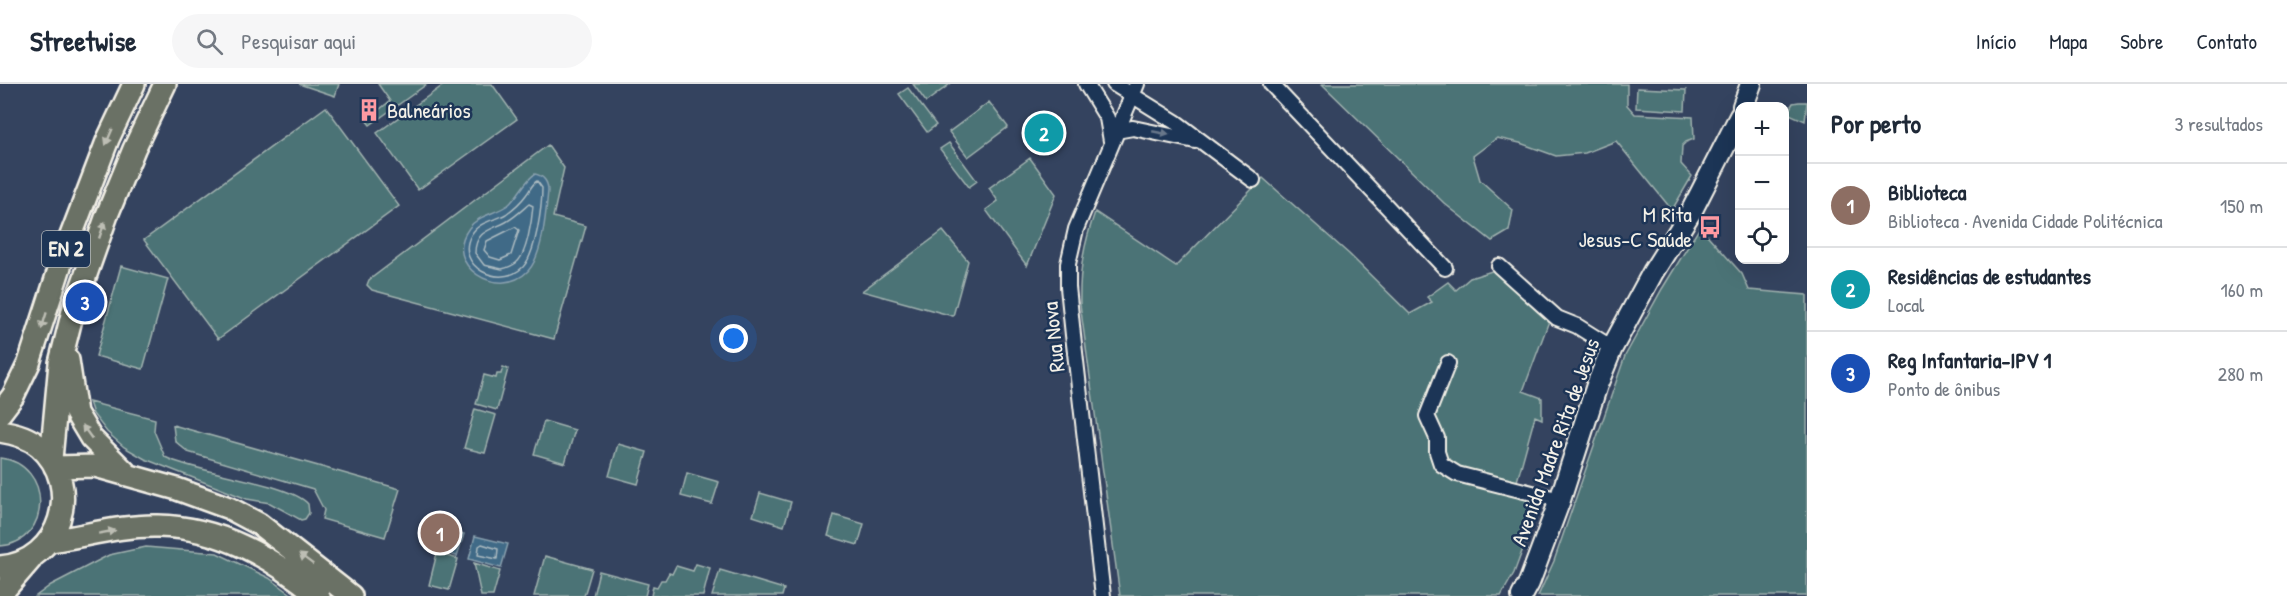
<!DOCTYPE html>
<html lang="pt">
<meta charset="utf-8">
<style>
body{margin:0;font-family:"Patrick Hand",sans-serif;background:#f6f6f7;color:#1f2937}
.controls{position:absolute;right:18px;top:18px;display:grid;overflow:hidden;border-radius:12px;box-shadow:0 6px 24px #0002}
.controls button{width:54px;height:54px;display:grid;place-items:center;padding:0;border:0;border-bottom:2px solid #e0e1e3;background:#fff;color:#1f2937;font:30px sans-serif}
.you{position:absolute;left:734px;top:255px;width:21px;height:21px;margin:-15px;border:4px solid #fff;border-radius:50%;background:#1a73e8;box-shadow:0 0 0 9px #1a73e833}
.badge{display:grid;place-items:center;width:39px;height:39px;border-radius:50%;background:#b45309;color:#fff;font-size:20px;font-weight:700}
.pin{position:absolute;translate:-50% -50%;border:3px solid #fff;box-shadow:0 2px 6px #0006}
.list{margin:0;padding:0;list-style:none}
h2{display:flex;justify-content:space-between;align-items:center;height:78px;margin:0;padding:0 24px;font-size:26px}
h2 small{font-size:20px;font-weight:400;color:#747a83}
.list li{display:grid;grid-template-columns:39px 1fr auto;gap:18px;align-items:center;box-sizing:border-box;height:84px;padding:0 24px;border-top:2px solid #e0e1e3}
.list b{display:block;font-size:22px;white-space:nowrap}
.list p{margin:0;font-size:20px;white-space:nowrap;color:#747a83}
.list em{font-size:20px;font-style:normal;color:#747a83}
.icon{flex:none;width:33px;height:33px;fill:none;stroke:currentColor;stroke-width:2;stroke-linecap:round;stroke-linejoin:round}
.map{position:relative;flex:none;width:1807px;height:512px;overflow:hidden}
header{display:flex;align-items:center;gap:36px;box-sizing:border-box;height:84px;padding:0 30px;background:#fff;border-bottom:2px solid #e0e1e3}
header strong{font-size:28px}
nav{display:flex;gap:33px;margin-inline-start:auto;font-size:21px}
.search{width:420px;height:54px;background:#f6f6f7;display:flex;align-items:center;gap:15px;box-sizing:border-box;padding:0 21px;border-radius:33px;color:#747a83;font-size:22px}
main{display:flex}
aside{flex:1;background:#fff}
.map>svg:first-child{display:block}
</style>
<header>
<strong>Streetwise</strong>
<div class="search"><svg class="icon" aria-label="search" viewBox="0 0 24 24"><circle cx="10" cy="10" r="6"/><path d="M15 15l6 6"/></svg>Pesquisar aqui</div>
<nav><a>Início</a><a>Mapa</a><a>Sobre</a><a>Contato</a></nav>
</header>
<main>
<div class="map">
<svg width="1807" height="512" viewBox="0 0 1807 512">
<rect width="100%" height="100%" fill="#34435f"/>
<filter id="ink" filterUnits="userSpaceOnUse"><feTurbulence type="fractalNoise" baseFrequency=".0167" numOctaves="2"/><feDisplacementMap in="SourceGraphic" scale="12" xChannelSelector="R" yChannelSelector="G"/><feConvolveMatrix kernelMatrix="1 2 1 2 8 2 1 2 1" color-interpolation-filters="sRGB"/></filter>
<g filter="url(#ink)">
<path fill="#4c7376" stroke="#a0b2af" stroke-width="1.5" d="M299 0H339L335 12Z
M378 0H427L370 41 366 36 390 17Z
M445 0H492L517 35 418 106 377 49Z
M913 0H950L926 18Z
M1322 0H1627V21L1635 30 1693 33 1694 55 1686 58 1682 62 1681 80 1692 92 1672 126 1616 57 1585 69 1556 72 1520 59 1497 54 1473 72 1480 96 1513 126 1509 147 1492 157 1445 120Z
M908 4 936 41 927 48 899 10Z
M1637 4 1686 6 1685 27 1636 24Z
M989 18 1008 43 968 73 949 48Z
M1799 18H1807L1805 37 1787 29 1793 19Z
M326 23 399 122 218 255 144 156Z
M949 59 977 97 969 103 940 65Z
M548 61 564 84 553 133 586 142 554 255 372 206 367 201 369 196Z
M1030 74 1056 110 1027 182 986 126 998 117 989 104Z
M1263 94 1349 170 1410 230 1432 218 1427 213 1448 198 1456 206 1470 194 1498 185 1519 205 1549 237 1523 307 1542 314V335L1535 332 1514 408 1541 416 1514 489 1501 512H1120L1080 220C1079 186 1084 160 1095 128L1176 182Z
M1700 143 1742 190 1749 206 1807 211V512H1538L1554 477 1625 272 1662 205Z
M943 147 968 177 953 232 862 207Z
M121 182 168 195 143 285 96 272Z
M503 283 508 285 497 326 476 320 484 291 496 294 497 290H501Z
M89 318 155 335 154 347 165 373C196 389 290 399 308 420L309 429 305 435 301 436 270 419 247 415 145 375 124 363 107 348 93 330Z
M475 325 496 331 485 369 464 364Z
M544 337 575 346 565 379 534 370Z
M173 341 400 405 385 453 322 435 324 426 313 405 188 368 175 357Z
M618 360 647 368 638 400 609 392Z
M0 374C54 380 52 459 0 462Z
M687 389 719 398 712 420 681 412Z
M760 409 791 418 784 442 753 432Z
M834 431 864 440 858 461 828 452Z
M146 463 217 469 269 494 294 512H36L51 501 109 471Z
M437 469 458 475 449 506 429 501Z
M545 472 592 485 584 512H534Z
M474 479 500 487 493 512H481Z
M696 480 710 484 703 512H651L653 502 657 503 661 496H665L669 489 672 490 676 482 693 487Z
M720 486 784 505 782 512H712Z
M599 487 648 500 645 512H593Z"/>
<path fill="#406a87" stroke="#88a0ae" stroke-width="1.5" d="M535 90C544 92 548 98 548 107 546 128 543 171 528 187 499 217 441 181 469 144 478 131 495 130 508 121 518 113 525 96 535 90Z
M460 449 464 450 457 472 434 466V463L450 460Z
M475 452 508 460 501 484 469 475Z"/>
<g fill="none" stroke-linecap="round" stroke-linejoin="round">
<path stroke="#acbbc1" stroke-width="1.5" d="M537 97 542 104C542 123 536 169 523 183 500 206 454 182 471 151 479 137 494 137 506 130 513 125 521 118 526 111 530 106 532 100 537 97Z
M529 120 533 122C532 135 527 171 516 179 512 182 506 184 502 185L484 181 475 169C475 147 491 146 506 138 515 133 522 126 529 120Z
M515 143 519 146 511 171 500 176 490 173 484 166 487 157Z
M482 460 498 465 497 475 478 471 479 462Z"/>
<g stroke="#f4f1e8" stroke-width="18">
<path id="street" d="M1086 0 1107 34 1111 57
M1114 0 1177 39 1253 96
M1271 0 1445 184
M1116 47 1133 44 1195 57
M1499 182 1557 234 1577 242 1612 264
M1448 279 1427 332 1437 354V368L1441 380 1457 390 1560 416
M1103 512 1073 251 1068 203V180L1076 145 1137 0"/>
</g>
<g stroke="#f4f1e8" stroke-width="24">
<path id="secondary" d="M1743 22 1751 0
M1522 512 1529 499 1560 416 1597 301 1612 264 1653 188 1692 126 1740 32"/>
</g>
<g stroke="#f4f1e8" stroke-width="26">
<path id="primary" d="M68 276 76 329 91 354 127 390
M0 329 13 312 29 279 64 170 108 55 134 0
M0 347C14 349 28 353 39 362 84 401 61 479 0 483
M51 375 60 279 73 227 107 131 134 65 165 0
M55 383 95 382 177 405 229 424 259 440 351 512
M50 457C85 452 122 441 158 442 220 443 273 474 319 512
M0 511 31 475"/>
</g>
<use href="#street" stroke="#1d3557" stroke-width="14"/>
<use href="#secondary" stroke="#1d3557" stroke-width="20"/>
<use href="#primary" stroke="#6b7165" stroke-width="21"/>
</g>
<defs><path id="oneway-solid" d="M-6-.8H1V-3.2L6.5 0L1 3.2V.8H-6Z" transform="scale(1.5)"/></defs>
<use fill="#68778a" href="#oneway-solid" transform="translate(1161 49) rotate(11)"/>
<g fill="#bdbeb4">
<use href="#oneway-solid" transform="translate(109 53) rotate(113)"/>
<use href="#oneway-solid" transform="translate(102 146) rotate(-71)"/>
<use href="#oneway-solid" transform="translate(44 237) rotate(107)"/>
<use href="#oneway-solid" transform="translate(87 348) rotate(-126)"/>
<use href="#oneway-solid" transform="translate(107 448) rotate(-10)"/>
<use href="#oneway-solid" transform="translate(306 475) rotate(-143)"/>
</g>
</g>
<defs>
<g id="building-bare" transform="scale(1.8)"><path d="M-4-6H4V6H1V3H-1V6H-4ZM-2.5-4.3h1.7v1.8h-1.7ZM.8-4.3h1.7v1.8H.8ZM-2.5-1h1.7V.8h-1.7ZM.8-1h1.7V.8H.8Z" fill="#ff9aa2" stroke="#1d3557" stroke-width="2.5" paint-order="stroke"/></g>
<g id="bus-bare" transform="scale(1.8)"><path d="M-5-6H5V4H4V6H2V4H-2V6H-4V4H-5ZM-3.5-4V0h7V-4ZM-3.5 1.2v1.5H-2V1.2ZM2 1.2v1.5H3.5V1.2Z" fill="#ff9aa2" stroke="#1d3557" stroke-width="2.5" paint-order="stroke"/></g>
</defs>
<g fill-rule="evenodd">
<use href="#building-bare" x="369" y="26"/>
<use href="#bus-bare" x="1710" y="143"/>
</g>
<g text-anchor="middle" stroke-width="5" stroke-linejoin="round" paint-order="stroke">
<rect fill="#1d3557" stroke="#b4b9bc" stroke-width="1.5" x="42" y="147" width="48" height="36" rx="4.5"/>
<g font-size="21" font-weight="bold" fill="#f4f1e8">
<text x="66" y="172">EN 2</text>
</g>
<g font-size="22" fill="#f4f1e8" stroke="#1d3557" text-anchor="start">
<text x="387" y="34">Balneários</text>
<text x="1692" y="138" text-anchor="end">M Rita<tspan x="1692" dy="25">Jesus-C Saúde</tspan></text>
</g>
<g font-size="22" fill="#f4f1e8" stroke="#1d3557">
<text transform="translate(1053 253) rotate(-96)" y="8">Rua Nova</text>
<text transform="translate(1555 358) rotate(-70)" y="8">Avenida Madre Rita de Jesus</text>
</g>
</g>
</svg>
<div class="controls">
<button>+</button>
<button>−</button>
<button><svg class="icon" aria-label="locate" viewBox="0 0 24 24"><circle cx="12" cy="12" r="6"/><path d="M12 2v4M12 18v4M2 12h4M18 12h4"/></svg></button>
</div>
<div class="you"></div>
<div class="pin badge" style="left:440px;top:449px;background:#8d6e63">1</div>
<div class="pin badge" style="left:1044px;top:49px;background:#0f9aa8">2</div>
<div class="pin badge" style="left:85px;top:218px;background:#1a4fb4">3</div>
</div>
<aside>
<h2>Por perto<small>3 resultados</small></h2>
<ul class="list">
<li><span class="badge" style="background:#8d6e63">1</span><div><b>Biblioteca</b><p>Biblioteca · Avenida Cidade Politécnica</p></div><em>150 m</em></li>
<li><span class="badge" style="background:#0f9aa8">2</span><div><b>Residências de estudantes</b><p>Local</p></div><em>160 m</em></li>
<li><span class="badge" style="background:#1a4fb4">3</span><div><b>Reg Infantaria-IPV 1</b><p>Ponto de ônibus</p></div><em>280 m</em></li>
</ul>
</aside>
</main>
